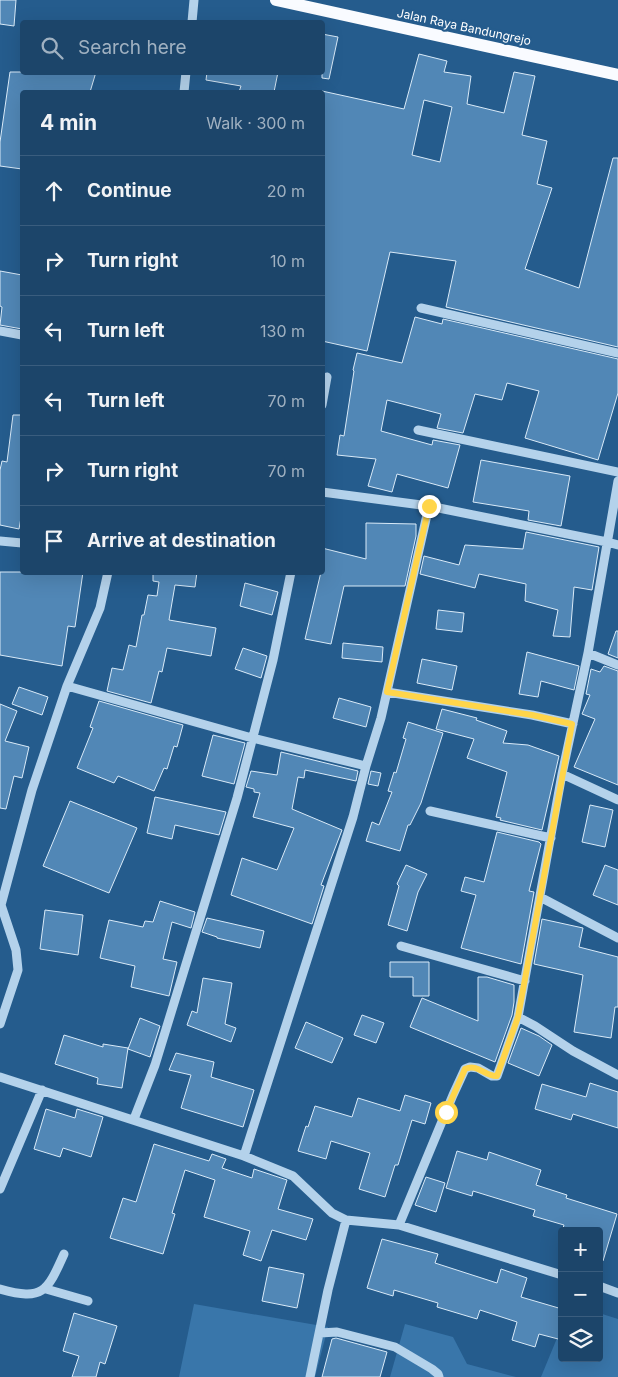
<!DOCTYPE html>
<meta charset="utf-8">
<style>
body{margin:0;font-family:Inter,sans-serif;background:#254c70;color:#f1f3f6}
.controls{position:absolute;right:15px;bottom:15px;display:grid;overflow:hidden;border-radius:5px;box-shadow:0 5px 20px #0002}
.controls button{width:45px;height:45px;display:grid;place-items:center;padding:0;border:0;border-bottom:1px solid #3a5d7e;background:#1c456a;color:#f1f3f6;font:25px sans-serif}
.stop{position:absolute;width:15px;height:15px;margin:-11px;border:4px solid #ffd54a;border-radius:50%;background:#fff}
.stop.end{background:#ffd54a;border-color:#fff;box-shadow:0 1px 5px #0008}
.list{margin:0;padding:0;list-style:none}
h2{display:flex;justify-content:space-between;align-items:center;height:65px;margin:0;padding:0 20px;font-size:21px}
h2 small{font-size:16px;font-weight:400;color:#a0b1c1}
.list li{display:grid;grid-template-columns:32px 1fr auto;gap:15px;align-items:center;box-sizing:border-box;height:70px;padding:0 20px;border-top:1px solid #3a5d7e}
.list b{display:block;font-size:19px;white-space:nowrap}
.list em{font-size:16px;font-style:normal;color:#a0b1c1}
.icon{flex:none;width:28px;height:28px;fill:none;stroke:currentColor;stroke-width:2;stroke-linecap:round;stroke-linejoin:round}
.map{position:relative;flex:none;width:618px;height:1377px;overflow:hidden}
.search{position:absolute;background:#1c456a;box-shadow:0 5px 20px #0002;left:20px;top:20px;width:305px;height:55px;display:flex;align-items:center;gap:12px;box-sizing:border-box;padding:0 18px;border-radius:5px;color:#a0b1c1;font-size:19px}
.panel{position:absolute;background:#1c456a;box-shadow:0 5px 20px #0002;left:20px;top:90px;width:305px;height:485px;border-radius:5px}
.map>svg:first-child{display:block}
</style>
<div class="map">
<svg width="618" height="1377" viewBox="0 0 618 1377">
<rect width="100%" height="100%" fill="#255c8d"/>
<path fill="#3976aa" d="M194 1304 328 1327 315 1377H179Z
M599 1313 618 1319V1377H541L562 1326V1358H599Z
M405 1324 453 1337 467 1364 516 1377H390Z"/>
<path fill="#5187b6" stroke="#d9eaf8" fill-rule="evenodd" d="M0 0H16L14 26 0 24Z
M322 34 338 37 329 79 322 78Z
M419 54 447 61 444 72 471 76 467 104 504 113 514 72 535 76 522 135 547 141 537 184 552 188 525 269 579 288 613 158H618V347L446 307 456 261 390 252 367 351 322 341V91L404 109ZM424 100 452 107 440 162 412 155Z
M10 72H96L90 92H22V169L0 166V142Z
M207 72H278L274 92H239L241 86 206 80Z
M0 271 22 275V329L0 325 2 307 0 306Z
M415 317 442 324 443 319 618 359V393L598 460 525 438 539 391 507 383 502 400 475 394 463 433 437 428 441 414 387 400 381 431 432 445 433 440 460 445 448 488 397 474 392 492 368 486 376 459 337 455 340 435 344 436 354 371 353 370 357 353 402 363Z
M13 415H22V512L19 529 0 525V470L2 461 7 462Z
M481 460 570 476 561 526 528 520 529 511 473 502Z
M366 523 416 524V536L405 586H344L331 644 305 639 321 572H322V548L366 559Z
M526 532 599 547 592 590 574 587 570 637 553 636 558 610 525 601 526 584 479 574 475 588 420 574 424 556 459 565 465 545 523 549Z
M0 572H83L75 627 68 626 62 666 0 655Z
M153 572H197L195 587 175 585 169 620 216 628 211 656 167 648 162 672 159 671 151 703 107 691 112 668 123 670 129 645 136 647 142 615H144L148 595 157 596 159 582 153 581Z
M245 583 278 592 272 615 240 606Z
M438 610 464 613 462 632 436 629Z
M616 631H618V658L608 654Z
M343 643 383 647 382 662 342 658Z
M243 648 267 656 261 678 235 669Z
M527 652 579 666 574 690 541 681 538 697 519 694Z
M422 659 457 666 452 690 417 683Z
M604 666 618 671V785L574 767 595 719 582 714 590 695 586 694 591 669 600 672Z
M19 687 48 697 42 715 12 704Z
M339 698 371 707 366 727 333 718Z
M99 701 183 725 177 747 174 746 167 769 164 768 154 791 118 776 114 783 77 768 93 728 90 727Z
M0 704 17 711 5 741 29 747 22 778 14 776 6 809 0 808Z
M442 709 477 718 476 720 507 731 503 743 528 745 559 756 542 830 500 820 501 818 496 817 507 772 467 758 474 739 436 729Z
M408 722 443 733 421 803 410 825H408L400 851 366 841 372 822 379 825 392 792 388 791 394 772 396 773 406 739 403 738Z
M213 735 245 743 234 784 202 776Z
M281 752 358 771 356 781 305 770 304 778 298 777 292 809 342 830 321 885 324 886 312 924 231 895 242 858 277 870 294 828 253 817 260 793 254 792V789L246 787 251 771 277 775Z
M371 771 381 773 378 786 368 784Z
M155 797 226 812 219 835 175 825 172 839 147 833Z
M70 801 137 828 109 893 43 866Z
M590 805 613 810 605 847 582 842Z
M497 832 539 842 541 844 529 891 534 892 521 964 461 948 476 895 461 891 465 877 484 882Z
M406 865 427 874 418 892 407 931 388 925 399 886 397 884Z
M605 865 618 870V905L593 895Z
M160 901 195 912 191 928 172 922 163 959 177 962 169 996 131 987 135 966 100 958 109 920 143 927 145 921 153 922Z
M45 910 83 915 78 955 40 949Z
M207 918 264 931 260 948 217 938V937L202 932Z
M542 919 583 928 579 947 618 957V1007H615L611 1038 574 1032 583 975 534 964Z
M390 962H429V996H413V977H390Z
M478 977H487L514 985V1002L512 1015 495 1062 410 1027 422 998 478 1021Z
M203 978 232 983 225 1024 236 1028 231 1042 187 1025 192 1011 197 1013Z
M362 1015 384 1023 376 1043 354 1035Z
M140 1018 160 1026 150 1057 128 1049Z
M306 1022 343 1038 332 1063 295 1048Z
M521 1028 539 1036 552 1045 539 1076 508 1063Z
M64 1035 103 1047V1044L128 1048 122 1088 97 1084 98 1078 55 1064Z
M176 1053 214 1062 211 1077 254 1090 243 1127 181 1108 191 1075 169 1070Z
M590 1083 618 1092V1128L573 1114 571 1120 535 1109 542 1084 586 1097Z
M405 1095 431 1103 425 1124 412 1120 398 1165H395L385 1197 359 1189 370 1153 331 1141 326 1159 298 1151 306 1126 308 1127 315 1106 352 1117 358 1098 400 1111Z
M46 1109 75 1118 77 1109 103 1117 91 1157 63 1148 60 1157 34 1149Z
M154 1144 209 1161 212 1154 226 1159 222 1168 252 1178 254 1169 287 1180 278 1209 313 1219 306 1240 272 1230 261 1261 243 1255 250 1231 204 1217 215 1180 185 1170 172 1213 175 1214 163 1254 110 1238 123 1198 136 1202Z
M457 1151 487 1160 489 1152 541 1170 536 1185 567 1195 566 1198 617 1214 603 1261H599V1231H562L564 1225 533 1216 535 1210 473 1191 472 1196 446 1188Z
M426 1177 445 1183 436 1212 415 1205Z
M382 1239 438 1254 435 1263 497 1283 501 1269 527 1278 521 1297 562 1309V1340L539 1334 535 1347 512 1340 517 1322 480 1310 477 1319 437 1307 438 1303 394 1290 393 1296 367 1288Z
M269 1267 304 1274 297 1308 262 1301Z
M74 1313 117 1326 105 1364 100 1362 96 1377H72L79 1356 63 1351Z
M336 1338 387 1352 380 1377H322L332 1339Z"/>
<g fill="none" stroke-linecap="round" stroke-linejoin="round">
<path stroke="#b4d2eb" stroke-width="9" d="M192 22 194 0
M184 92 186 72
M421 308 618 353
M0 331 22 335
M322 405 327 377
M418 430 618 472
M322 492 429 506 607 542 618 545
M0 541 22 543
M588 653 618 665
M67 686 252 738 366 766
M387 692 532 715 573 724
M562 774 618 800
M430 811 551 838
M540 897 618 938
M401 946 525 981
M518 1017 535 1026 573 1051 618 1075
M0 1024 18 970 16 950 1 905 32 790 67 686 100 608 108 572
M0 1077 244 1156 293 1176 332 1213 346 1220 399 1225 562 1275
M134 1119 155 1065 237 798 273 660 291 572
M244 1156 353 817 366 766 381 718 429 506
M0 1189 42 1090
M399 1225 453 1095 465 1069 470 1067 478 1068 492 1076H497L518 1017 562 774 588 653 618 481
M599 1286 618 1293
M0 1289C43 1301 47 1292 64 1254
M46 1289 88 1301
M320 1333 337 1332 395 1347 432 1369 438 1374 439 1377
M310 1377 328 1290 346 1220"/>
<path stroke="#f9fbff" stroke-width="12" d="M276 0 618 75"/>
</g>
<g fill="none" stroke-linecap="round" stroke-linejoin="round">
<path stroke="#ffd54a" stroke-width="6" d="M429 506 387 692 532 715 572 724 518 1017 497 1076C485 1077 478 1063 465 1069L446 1112"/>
</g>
<g text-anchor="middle" stroke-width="4.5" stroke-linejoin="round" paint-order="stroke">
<g font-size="12" fill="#fff" stroke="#255c8d">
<text transform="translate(464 27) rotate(12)" y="4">Jalan Raya Bandungrejo</text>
</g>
</g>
</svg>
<div class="controls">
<button>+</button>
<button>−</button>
<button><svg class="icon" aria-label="layers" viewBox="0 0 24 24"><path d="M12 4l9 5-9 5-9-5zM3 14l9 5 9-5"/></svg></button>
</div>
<div class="stop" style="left:446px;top:1112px"></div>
<div class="stop end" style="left:429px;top:506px"></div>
<div class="search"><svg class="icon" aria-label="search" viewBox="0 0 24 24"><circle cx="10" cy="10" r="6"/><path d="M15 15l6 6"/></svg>Search here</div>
<section class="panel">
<h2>4 min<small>Walk · 300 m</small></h2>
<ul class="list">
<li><svg class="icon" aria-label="ahead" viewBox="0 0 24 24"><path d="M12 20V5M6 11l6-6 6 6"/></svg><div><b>Continue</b></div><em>20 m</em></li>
<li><svg class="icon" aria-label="right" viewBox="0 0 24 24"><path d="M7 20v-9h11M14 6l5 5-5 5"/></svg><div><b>Turn right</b></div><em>10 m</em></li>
<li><svg class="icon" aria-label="left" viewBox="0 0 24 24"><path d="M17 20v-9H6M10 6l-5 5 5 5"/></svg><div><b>Turn left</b></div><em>130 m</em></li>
<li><svg class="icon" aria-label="left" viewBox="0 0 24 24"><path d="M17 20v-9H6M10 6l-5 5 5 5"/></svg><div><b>Turn left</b></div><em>70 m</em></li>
<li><svg class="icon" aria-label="right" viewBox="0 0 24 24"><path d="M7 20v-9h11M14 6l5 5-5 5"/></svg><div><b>Turn right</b></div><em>70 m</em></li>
<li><svg class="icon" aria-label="arrive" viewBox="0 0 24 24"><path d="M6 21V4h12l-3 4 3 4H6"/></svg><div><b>Arrive at destination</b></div></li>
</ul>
</section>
</div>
